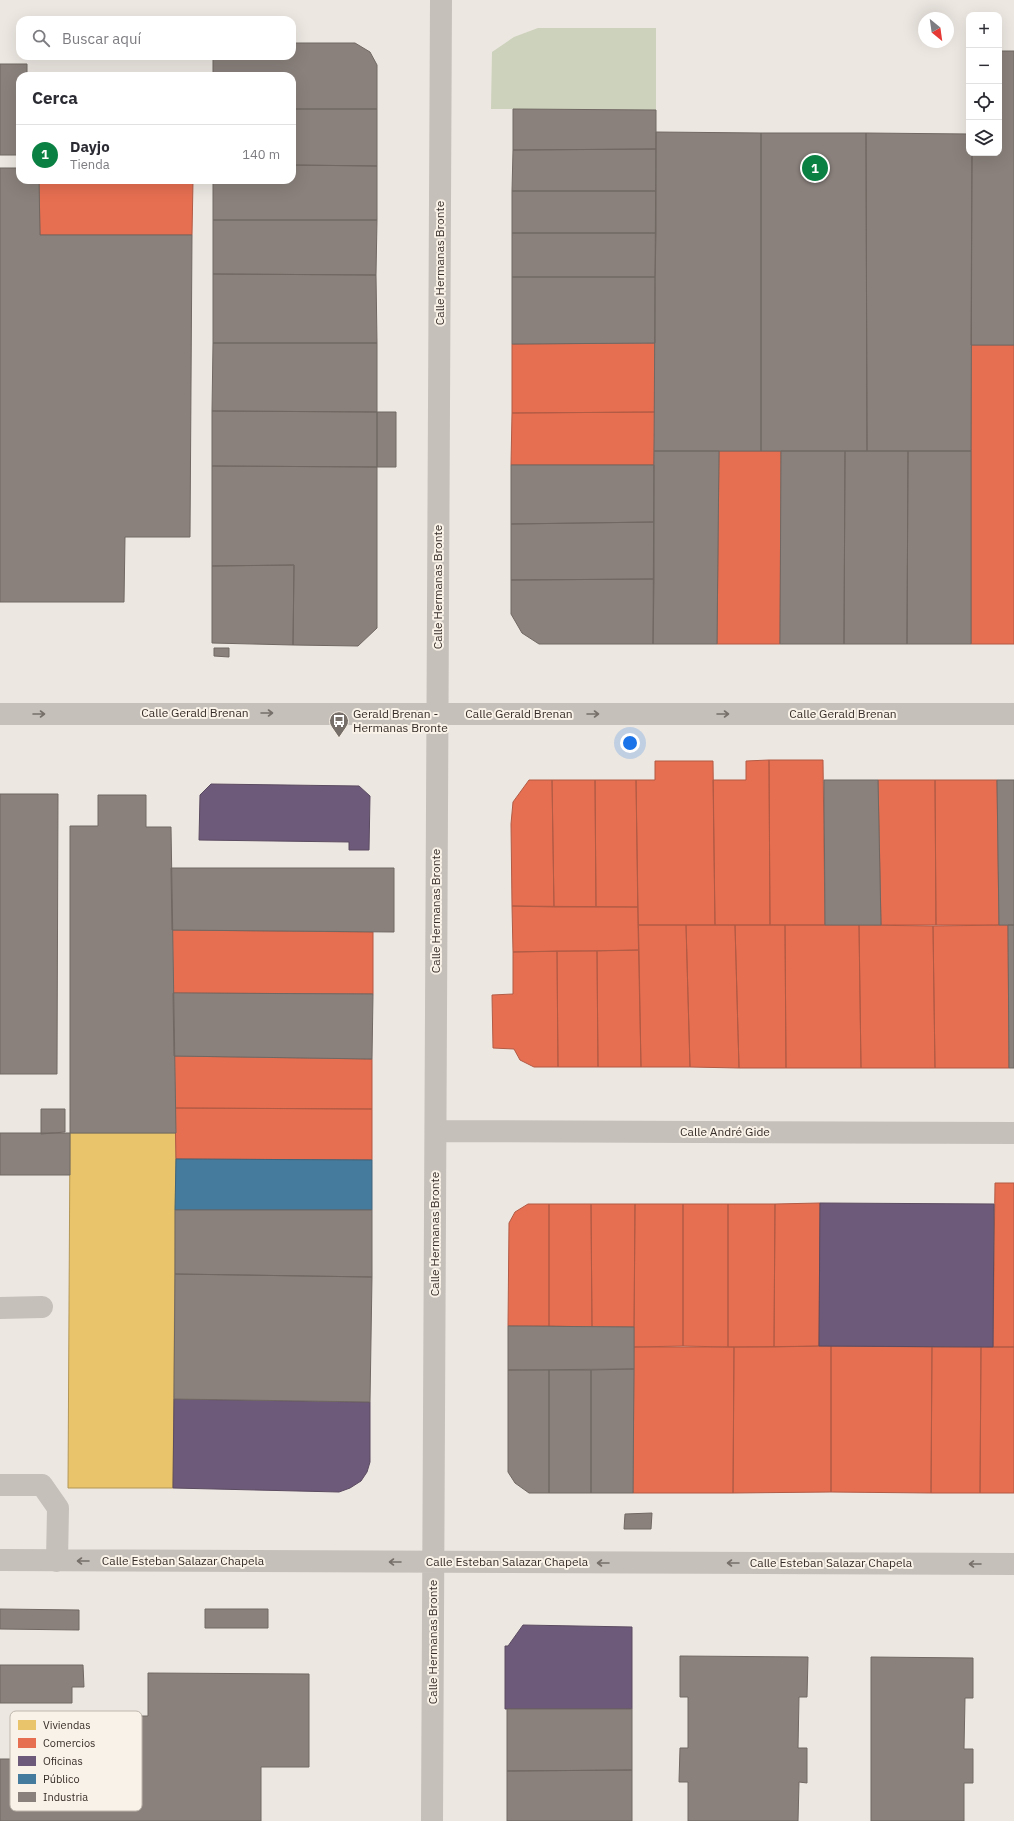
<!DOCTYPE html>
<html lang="es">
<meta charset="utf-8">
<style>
body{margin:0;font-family:"IBM Plex Sans",sans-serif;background:#f2f2f3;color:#2b2b33}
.controls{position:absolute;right:12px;top:12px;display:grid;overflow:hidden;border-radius:8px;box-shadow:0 4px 16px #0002}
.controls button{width:36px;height:36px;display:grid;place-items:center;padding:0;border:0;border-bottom:1px solid #e1e1e2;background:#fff;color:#2b2b33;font:20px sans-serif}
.compass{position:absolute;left:918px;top:12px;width:36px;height:36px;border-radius:50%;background:#fff;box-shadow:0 4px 16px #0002;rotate:151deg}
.you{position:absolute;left:630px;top:743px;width:14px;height:14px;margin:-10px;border:3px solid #fff;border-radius:50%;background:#1a73e8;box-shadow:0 0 0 6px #1a73e833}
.badge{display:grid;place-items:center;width:26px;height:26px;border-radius:50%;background:#0b8043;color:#fff;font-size:13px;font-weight:700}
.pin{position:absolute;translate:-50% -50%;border:2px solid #fff;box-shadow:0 1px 4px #0006}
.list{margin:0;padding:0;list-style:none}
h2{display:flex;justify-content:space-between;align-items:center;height:52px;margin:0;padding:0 16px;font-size:17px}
h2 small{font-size:13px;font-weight:400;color:#7c7c81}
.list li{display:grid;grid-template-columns:26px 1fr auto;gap:12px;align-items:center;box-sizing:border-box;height:60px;padding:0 16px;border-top:1px solid #e1e1e2}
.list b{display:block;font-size:15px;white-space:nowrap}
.list p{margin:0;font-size:13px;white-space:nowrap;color:#7c7c81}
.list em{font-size:13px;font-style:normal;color:#7c7c81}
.icon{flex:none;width:22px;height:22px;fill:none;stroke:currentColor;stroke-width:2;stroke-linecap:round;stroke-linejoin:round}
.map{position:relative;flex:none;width:1014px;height:1821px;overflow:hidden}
.search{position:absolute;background:#fff;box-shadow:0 4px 16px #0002;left:16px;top:16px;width:280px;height:44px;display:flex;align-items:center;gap:10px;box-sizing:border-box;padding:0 14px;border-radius:12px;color:#7c7c81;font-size:15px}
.panel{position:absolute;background:#fff;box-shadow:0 4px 16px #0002;left:16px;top:72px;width:280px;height:112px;border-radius:12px}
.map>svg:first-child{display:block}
</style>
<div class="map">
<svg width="1014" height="1821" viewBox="0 0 1014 1821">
<rect width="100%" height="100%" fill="#ece7e1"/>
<path fill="#ccd2bb" d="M538 28H656V110L491 109 492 52 514 37Z"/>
<path fill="#e9c46a" stroke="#b39756" d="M70 1133H176L173 1488H68Z"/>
<path fill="#e76f51" stroke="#b25b45" d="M39 180H193L192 235H40Z
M655 343V412L512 413V344Z
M971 345H1014V644H971Z
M655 412 654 465H511L512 413Z
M719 451H781L780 644H717Z
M769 760 770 925H715L713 780H746V761Z
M769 760H823L825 925H770Z
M655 761H713L715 925H638L636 780H655Z
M529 780H552L554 907 512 906 511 824 513 802Z
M552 780H595L596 907H554Z
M595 780H636L638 907H596Z
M878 780H935L936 925H881Z
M935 780H997L999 925H936Z
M512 906 638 907 639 950 513 952Z
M638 925H686L690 1067H641Z
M686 925H735L739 1068 690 1067Z
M735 925H785L786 1068H739Z
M785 925H859L861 1068H786Z
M859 925 933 926 935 1068H861Z
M1008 925 1009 1068H935L933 926Z
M172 930 373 932V994L173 993Z
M639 950 641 1067H598L597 951Z
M557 951H597L598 1067H558Z
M557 951 558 1067H534L520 1060 514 1049 493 1048 492 995 513 994V952Z
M174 1056 372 1059V1109L175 1108Z
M175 1108 372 1109V1160L176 1159Z
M995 1183H1014V1347H993Z
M820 1203 819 1346 774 1347 775 1204Z
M528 1204H549V1326H508L509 1223 515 1212Z
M549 1204H591L592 1327 549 1326Z
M591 1204H635L634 1327H592Z
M635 1204H683V1346L634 1347Z
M683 1204H728V1347L683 1346Z
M728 1204H775L774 1347H728Z
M831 1346 932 1347 931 1493 831 1492Z
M831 1346V1492L733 1493 734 1347Z
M634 1347H734L733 1493H633Z
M932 1347H981L980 1493H931Z
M981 1347H1014V1493H980Z"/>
<path fill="#6d597a" stroke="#5c4c61" d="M211 784 359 786 370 796 369 850H349V842L199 840 200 795Z
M820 1203 994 1204 993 1347 819 1346Z
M174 1399 370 1402V1462L367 1472 361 1481 350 1488 339 1492 173 1488Z
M523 1625 632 1627V1709H505V1646H508Z"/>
<path fill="#457b9d" stroke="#40647a" d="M176 1159 372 1160V1210H175Z"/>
<path fill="#8a817c" stroke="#716863" d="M292 43H355L370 52 377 65V109H292V76H213V56H292Z
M999 51H1014V345H971L972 153H999Z
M0 64H27V76H20V155H0Z
M292 109H377V166L292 165Z
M513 109 656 110V149L513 150Z
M656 132 761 133V451H654Z
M761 133H866L867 451H761Z
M866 133 969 134V153H972L971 451H867Z
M656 149V191H512L513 150Z
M292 165 377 166V220H213V180H292Z
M0 168H20V180H39L40 235H192L190 537H125L124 602H0Z
M512 191H656V233H512Z
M213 220H377L376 275 213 274Z
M512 233H656L655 277H512Z
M213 274 376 275 377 343H213Z
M512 277H655V343L512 344Z
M213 343H377V412L212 411Z
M212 411 377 412V467L212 466Z
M377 412H396V467H377Z
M654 451H719L717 644H653Z
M781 451H845L844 644H780Z
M845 451H908L907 644H844Z
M908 451H971V644H907Z
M511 465H654V522L511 524Z
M212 466 377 467V628L358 646 293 645 294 565 212 566Z
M654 522V579L511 580V524Z
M294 565 293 645 212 643V566Z
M654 579 653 644H539L522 633 511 614V580Z
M214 648H229V657L214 656Z
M824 780H878L881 925H825Z
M997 780H1014V925H999Z
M0 794H58L57 1074H0Z
M98 795H146V827H171L176 1133H70V826H98Z
M171 868H394V932L172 930Z
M1008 925H1014V1068H1009Z
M173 993 373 994 372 1059 174 1056Z
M41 1109H65V1132L41 1134Z
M0 1133H70V1175H0Z
M175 1210H372V1277L175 1274Z
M175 1274 372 1277 370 1402 174 1399Z
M508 1326 634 1327V1369L508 1370Z
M634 1369 633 1493H591V1370Z
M508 1370H549V1493H529L515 1483 508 1472Z
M549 1370H591V1493H549Z
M652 1513 651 1529H624L625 1514Z
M0 1609 79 1610V1630L0 1629Z
M205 1609H268V1628H205Z
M680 1656 808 1657 807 1697H799L798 1748H807V1783L799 1782 798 1821H688V1782H679L680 1748H688V1697H680Z
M871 1657 973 1658V1698H965L964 1749H973V1783H964V1821H871Z
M0 1665H83L84 1687H72V1703H0Z
M148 1673 309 1674V1767H261V1821H0V1759H88V1716H148Z
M507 1709H632V1770L507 1771Z
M632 1770V1821H507V1771Z"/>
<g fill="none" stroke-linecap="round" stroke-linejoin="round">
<path stroke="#c5c0ba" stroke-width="22" d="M0 714H1014
M436 1131 1014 1133
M0 1308 42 1307
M0 1485H42L58 1508 57 1561
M0 1560 1014 1564
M432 1821 441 0"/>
</g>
<defs><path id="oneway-shaft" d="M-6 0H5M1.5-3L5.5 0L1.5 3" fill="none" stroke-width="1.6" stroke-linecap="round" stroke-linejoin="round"/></defs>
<g stroke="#766f6a">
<use href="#oneway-shaft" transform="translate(267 713)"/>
<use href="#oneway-shaft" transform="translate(39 714)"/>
<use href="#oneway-shaft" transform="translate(593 714)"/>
<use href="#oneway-shaft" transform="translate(723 714)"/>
<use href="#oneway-shaft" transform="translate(83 1561) rotate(-180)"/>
<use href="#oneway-shaft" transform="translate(395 1562) rotate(-180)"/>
<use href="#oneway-shaft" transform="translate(603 1563) rotate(-180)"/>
<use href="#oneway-shaft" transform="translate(733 1563) rotate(-180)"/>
<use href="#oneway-shaft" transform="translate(975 1564) rotate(-180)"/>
</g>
<defs>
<g id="bus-pin" transform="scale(1)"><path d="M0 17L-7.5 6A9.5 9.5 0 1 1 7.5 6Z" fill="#766e69" stroke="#f9f2e8"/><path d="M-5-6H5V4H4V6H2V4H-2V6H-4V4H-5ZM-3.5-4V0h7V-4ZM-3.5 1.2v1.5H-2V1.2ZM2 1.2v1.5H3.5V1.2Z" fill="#fff"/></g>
</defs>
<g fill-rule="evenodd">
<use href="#bus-pin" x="339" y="721"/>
</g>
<g text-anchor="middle" stroke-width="4" stroke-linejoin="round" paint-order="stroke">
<g font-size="12" fill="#362d28" stroke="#f9f2e8">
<text transform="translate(440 263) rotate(-90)" y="4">Calle Hermanas Bronte</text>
<text transform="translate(438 587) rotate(-90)" y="4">Calle Hermanas Bronte</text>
<text x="195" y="717">Calle Gerald Brenan</text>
<text x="519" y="718">Calle Gerald Brenan</text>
<text x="843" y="718">Calle Gerald Brenan</text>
<text transform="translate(436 911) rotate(-90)" y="4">Calle Hermanas Bronte</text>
<text x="725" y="1136">Calle André Gide</text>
<text transform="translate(435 1234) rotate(-90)" y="4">Calle Hermanas Bronte</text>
<text x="183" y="1565">Calle Esteban Salazar Chapela</text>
<text x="507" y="1566">Calle Esteban Salazar Chapela</text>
<text x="831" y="1567">Calle Esteban Salazar Chapela</text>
<text transform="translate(433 1642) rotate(-90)" y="4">Calle Hermanas Bronte</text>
</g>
<g font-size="12" fill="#362d28" stroke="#f9f2e8" text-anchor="start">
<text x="353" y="718">Gerald Brenan -<tspan x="353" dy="14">Hermanas Bronte</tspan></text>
</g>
</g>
<rect x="10" y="1711" width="132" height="100" rx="6" fill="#f9f2e8" stroke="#beb7ae" stroke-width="1"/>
<rect x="18" y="1720" width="18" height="10" fill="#e9c46a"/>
<rect x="18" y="1738" width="18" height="10" fill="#e76f51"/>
<rect x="18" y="1756" width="18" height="10" fill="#6d597a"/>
<rect x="18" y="1774" width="18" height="10" fill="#457b9d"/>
<rect x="18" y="1792" width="18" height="10" fill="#8a817c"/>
<g font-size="11" fill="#362d28">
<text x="43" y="1729">Viviendas</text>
<text x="43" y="1747">Comercios</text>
<text x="43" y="1765">Oficinas</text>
<text x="43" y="1783">Público</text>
<text x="43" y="1801">Industria</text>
</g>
</svg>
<div class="controls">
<button>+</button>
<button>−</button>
<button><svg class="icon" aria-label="locate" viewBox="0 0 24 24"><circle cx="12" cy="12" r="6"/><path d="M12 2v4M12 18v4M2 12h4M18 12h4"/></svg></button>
<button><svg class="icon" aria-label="layers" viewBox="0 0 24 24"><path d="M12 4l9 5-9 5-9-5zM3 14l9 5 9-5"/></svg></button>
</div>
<svg class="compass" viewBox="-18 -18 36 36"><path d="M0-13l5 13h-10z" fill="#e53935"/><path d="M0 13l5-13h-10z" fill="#7c7c81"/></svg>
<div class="you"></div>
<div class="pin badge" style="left:815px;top:168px">1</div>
<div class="search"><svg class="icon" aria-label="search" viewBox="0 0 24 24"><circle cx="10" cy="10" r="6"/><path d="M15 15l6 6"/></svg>Buscar aquí</div>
<section class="panel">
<h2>Cerca<small></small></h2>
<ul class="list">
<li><span class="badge">1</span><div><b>Dayjo</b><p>Tienda</p></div><em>140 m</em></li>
</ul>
</section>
</div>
